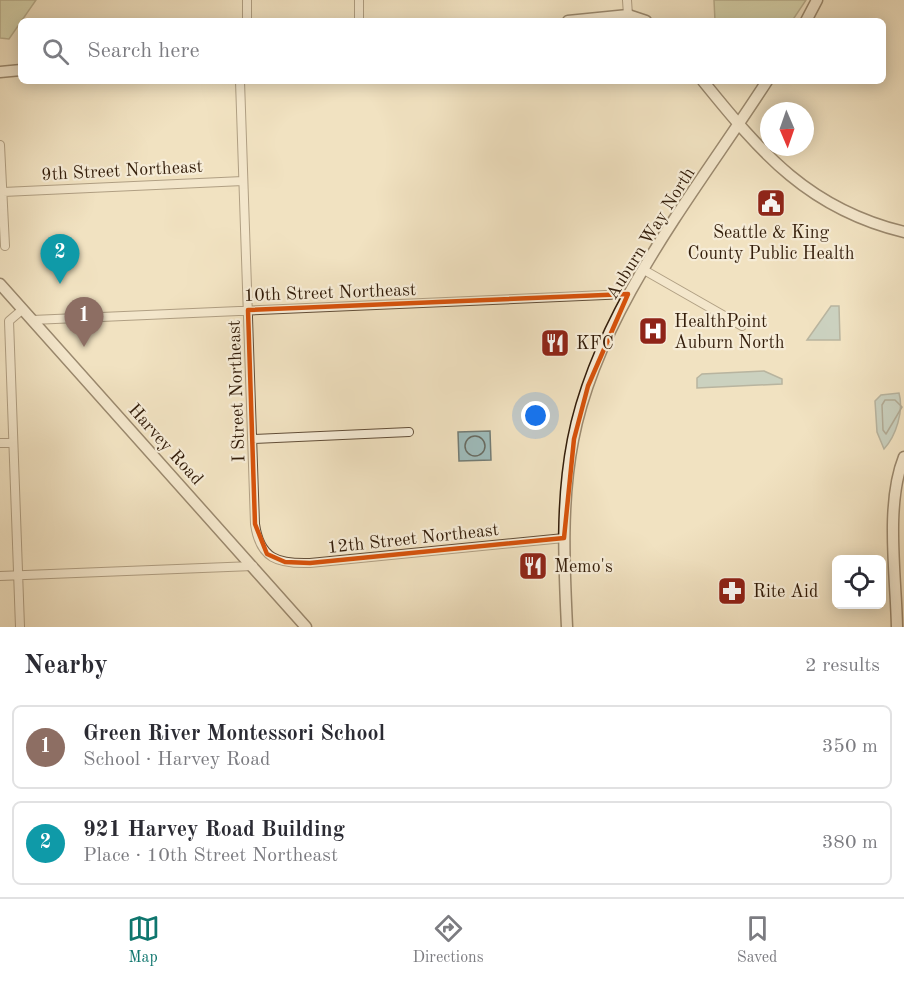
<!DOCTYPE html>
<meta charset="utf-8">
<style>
body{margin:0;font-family:"Old Standard TT",serif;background:#f7f7f7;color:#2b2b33}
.controls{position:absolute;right:18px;bottom:18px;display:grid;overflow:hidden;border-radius:9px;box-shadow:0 3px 15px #0003}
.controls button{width:54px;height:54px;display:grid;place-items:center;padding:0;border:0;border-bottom:2px solid #e1e1e2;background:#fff;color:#2b2b33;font:30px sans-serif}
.compass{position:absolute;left:760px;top:102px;width:54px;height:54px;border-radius:50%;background:#fff;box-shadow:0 3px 15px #0003;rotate:178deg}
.you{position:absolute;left:536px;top:416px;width:21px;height:21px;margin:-15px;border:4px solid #fff;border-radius:50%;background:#1a73e8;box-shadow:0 0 0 9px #1a73e833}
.badge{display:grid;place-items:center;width:39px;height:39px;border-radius:50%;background:#0f766e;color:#fff;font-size:20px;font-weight:700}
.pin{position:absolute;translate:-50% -50px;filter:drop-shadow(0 2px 3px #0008)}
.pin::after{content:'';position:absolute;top:32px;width:21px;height:18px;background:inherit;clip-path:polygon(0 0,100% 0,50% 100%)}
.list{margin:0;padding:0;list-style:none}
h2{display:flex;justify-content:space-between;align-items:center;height:78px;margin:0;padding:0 24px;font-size:26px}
h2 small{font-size:20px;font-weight:400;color:#7c7c81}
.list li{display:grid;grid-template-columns:39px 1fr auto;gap:18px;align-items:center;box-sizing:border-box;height:84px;margin:0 12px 12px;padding:0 12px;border:2px solid #e1e1e2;border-radius:9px}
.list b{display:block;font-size:22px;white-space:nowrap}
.list p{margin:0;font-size:20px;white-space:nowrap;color:#7c7c81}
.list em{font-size:20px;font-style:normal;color:#7c7c81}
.icon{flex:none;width:33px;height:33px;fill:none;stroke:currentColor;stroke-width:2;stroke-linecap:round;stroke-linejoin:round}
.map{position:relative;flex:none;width:904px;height:627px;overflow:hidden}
.search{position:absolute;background:#fff;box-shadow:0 3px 15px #0003;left:18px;right:18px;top:18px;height:66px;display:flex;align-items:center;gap:15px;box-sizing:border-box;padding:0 21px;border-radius:9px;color:#7c7c81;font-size:22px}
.sheet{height:270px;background:#fff}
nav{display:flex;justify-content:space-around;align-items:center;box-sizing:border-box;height:84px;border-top:2px solid #e1e1e2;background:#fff;font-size:16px;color:#7c7c81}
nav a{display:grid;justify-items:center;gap:3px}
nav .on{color:#0f766e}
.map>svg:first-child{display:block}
</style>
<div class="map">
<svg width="904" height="627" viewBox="0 0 904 627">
<rect width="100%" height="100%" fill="#f1e2c1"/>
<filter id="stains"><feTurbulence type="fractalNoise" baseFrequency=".00333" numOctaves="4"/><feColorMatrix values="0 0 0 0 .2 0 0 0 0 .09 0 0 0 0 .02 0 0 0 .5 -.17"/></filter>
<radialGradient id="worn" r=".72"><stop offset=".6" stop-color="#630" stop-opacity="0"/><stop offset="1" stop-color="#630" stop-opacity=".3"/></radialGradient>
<path fill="#b8c494" stroke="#76704f" stroke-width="1.5" d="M0 0H36L9 39 0 38Z
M714 0H806L792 21H715Z"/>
<path fill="#9ebcbc" stroke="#737c75" stroke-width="1.5" d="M831 306H839L840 340H807Z
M764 371 782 379V384L697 388V378L702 374Z
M899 393C904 411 896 436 884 449L877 432 875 401 881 395Z
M490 431 491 460 459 461 458 432Z"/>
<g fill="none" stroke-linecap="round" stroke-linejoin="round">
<path stroke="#686c63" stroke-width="1.5" d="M885 400H895L902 407 886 434 883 430 882 405Z
M465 446a10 10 0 1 1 20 0a10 10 0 1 1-20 0Z"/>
<g stroke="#624e38" stroke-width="10">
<path id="street" d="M359 0V21
M627 0 628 15
M247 21V0
M240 81 255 524C260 559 278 564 310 563L564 538
M0 145 5 246
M3 192 243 181
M644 270 742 326
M32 320 628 294
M252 439 409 432
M0 443H13
M0 576 253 566
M20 627 9 321 23 309"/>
</g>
<g stroke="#331d0a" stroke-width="13">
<path id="secondary" d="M568 21 628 15 646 21
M806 21 817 0
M0 72 21 70
M703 81C762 154 809 209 904 232
M0 284 306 627
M567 627C564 564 561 502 573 440 598 310 697 190 767 81
M897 627C896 576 885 504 904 457"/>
</g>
<use href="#street" stroke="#f6ecd7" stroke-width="8"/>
<use href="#secondary" stroke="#f6ecd7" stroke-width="10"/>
</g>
<path d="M0 0H904V627H0ZM628 294 588 386 574 439 564 538 310 563 285 562 267 554 255 524 248 310Z" fill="#f1e2c1" fill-opacity=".55" fill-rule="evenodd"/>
<path fill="none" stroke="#d6530c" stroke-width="4.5" stroke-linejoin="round" d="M628 294 588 386 574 439 564 538 310 563 285 562 267 554 255 524 248 310Z"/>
<defs>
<g id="civic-square" transform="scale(1.5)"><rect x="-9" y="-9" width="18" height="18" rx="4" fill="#8f2418" stroke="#f6ecd7"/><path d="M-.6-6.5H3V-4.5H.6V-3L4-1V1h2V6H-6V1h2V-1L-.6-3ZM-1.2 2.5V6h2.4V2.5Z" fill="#fff"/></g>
<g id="hospital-square" transform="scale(1.5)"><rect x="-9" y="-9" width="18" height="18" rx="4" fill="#8f2418" stroke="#f6ecd7"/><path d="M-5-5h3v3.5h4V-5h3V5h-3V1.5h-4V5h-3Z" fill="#fff"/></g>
<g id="restaurant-square" transform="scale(1.5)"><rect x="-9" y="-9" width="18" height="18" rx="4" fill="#8f2418" stroke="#f6ecd7"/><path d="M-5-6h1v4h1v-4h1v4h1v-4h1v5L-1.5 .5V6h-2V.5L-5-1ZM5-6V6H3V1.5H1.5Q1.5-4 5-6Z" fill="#fff"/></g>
<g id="pharmacy-square" transform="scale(1.5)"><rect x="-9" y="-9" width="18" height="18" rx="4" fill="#8f2418" stroke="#f6ecd7"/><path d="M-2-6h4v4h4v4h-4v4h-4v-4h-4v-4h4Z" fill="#fff"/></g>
</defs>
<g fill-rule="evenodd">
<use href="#civic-square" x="771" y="203"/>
<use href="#hospital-square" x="653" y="331"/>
<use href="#restaurant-square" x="555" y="343"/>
<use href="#restaurant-square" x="533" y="566"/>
<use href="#pharmacy-square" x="732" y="591"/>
</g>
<g text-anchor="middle" stroke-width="4.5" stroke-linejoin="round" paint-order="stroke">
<g font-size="18" fill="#331d0a" stroke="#f6ecd7">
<text transform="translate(122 170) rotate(-3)" y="6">9th Street Northeast</text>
<text transform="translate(650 233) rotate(-58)" y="6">Auburn Way North</text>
<text transform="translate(330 292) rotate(-2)" y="6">10th Street Northeast</text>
<text transform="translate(236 391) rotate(-92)" y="6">I Street Northeast</text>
<text transform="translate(166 444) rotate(48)" y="6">Harvey Road</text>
<text transform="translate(413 538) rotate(-6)" y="6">12th Street Northeast</text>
</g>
<g font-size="18" fill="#331d0a" stroke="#f6ecd7" text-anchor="start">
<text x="771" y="238" text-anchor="middle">Seattle &amp; King<tspan x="771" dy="21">County Public Health</tspan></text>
<text x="674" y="327">HealthPoint<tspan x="674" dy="21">Auburn North</tspan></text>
<text x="576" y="349">KFC</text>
<text x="554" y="572">Memo's</text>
<text x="753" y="597">Rite Aid</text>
</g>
</g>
<rect width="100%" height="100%" filter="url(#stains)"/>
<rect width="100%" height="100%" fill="url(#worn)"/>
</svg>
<div class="controls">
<button><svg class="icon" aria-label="locate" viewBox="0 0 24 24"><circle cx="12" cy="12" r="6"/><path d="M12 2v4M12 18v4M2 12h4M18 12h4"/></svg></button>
</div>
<svg class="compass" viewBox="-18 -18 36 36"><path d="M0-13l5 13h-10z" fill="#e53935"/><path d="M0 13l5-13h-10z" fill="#7c7c81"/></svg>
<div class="you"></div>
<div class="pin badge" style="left:84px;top:347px;background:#8d6e63">1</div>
<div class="pin badge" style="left:60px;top:284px;background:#0f9aa8">2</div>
<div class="search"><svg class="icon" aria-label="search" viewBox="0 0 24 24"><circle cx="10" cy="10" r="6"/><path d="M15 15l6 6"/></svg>Search here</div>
</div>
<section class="sheet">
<h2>Nearby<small>2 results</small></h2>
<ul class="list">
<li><span class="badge" style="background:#8d6e63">1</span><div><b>Green River Montessori School</b><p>School · Harvey Road</p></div><em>350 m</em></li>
<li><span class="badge" style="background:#0f9aa8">2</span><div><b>921 Harvey Road Building</b><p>Place · 10th Street Northeast</p></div><em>380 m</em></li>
</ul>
</section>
<nav>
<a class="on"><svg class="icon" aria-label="map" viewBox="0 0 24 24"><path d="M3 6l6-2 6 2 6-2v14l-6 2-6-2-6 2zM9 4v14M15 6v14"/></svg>Map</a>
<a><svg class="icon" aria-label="directions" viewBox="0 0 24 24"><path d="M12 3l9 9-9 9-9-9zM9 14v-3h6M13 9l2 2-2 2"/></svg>Directions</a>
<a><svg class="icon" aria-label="saved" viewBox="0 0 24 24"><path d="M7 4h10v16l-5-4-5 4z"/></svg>Saved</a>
</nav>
